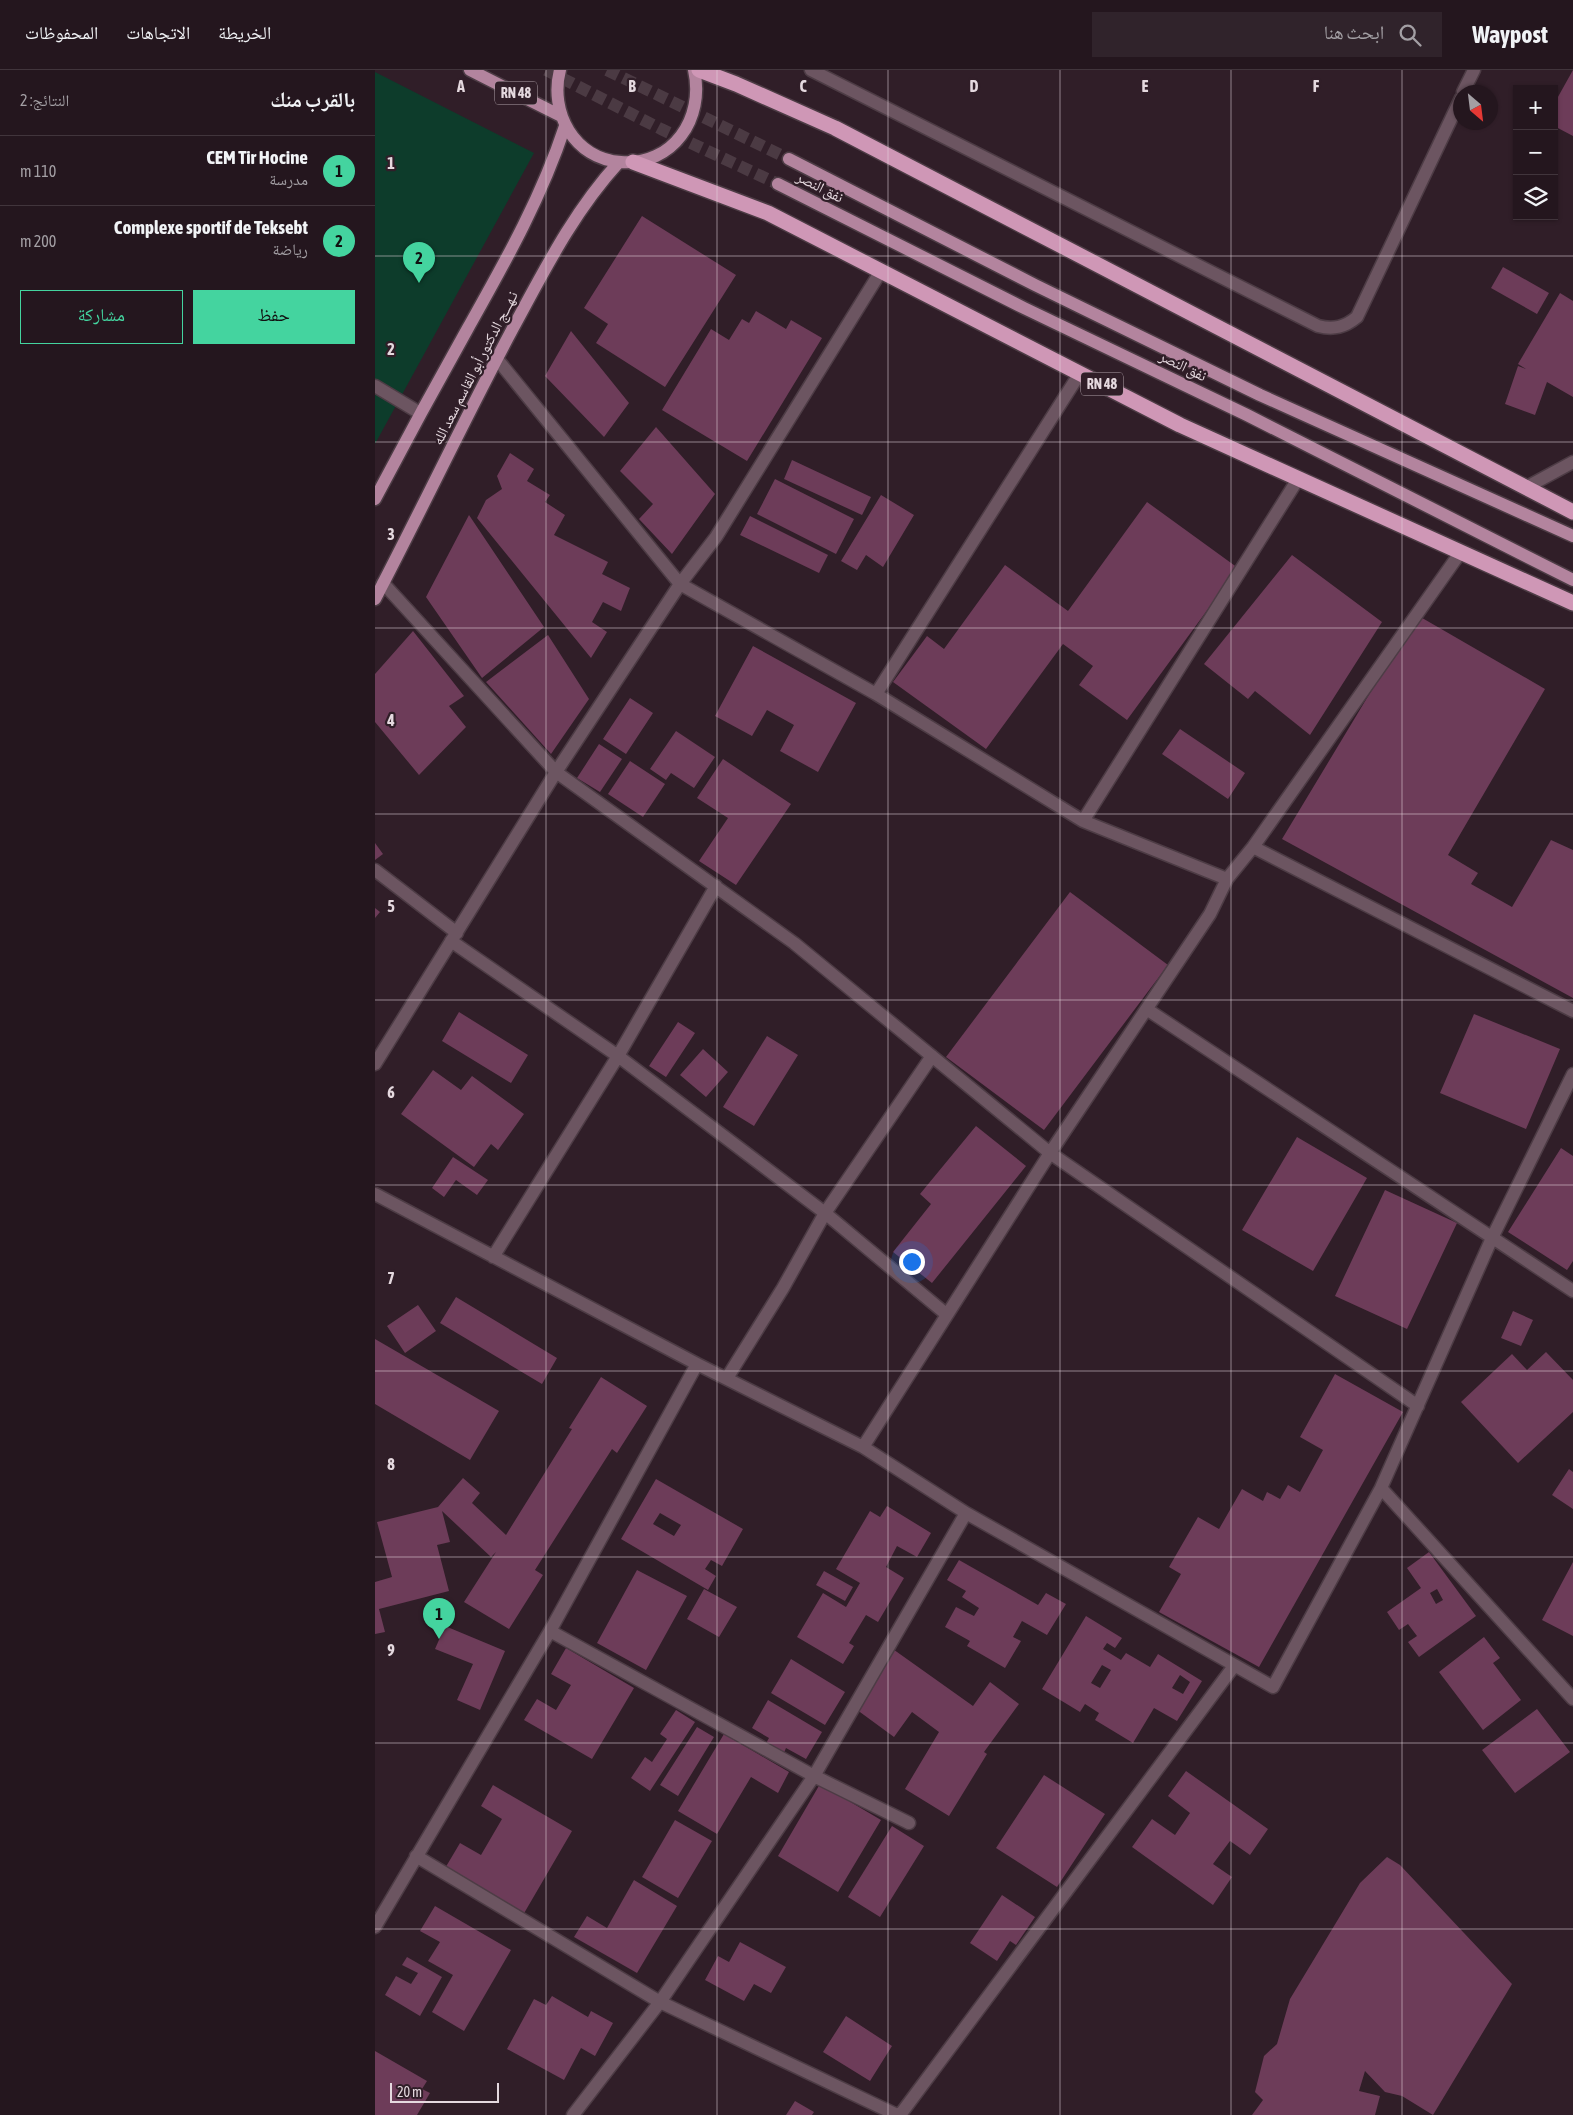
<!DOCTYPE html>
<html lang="ar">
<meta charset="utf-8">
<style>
body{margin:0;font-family:"Asap Condensed","Noto Naskh Arabic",sans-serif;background:#30232b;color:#f1f3f6;direction:rtl}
.controls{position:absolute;right:15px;top:15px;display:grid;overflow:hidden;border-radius:0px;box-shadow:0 1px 4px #0004}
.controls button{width:45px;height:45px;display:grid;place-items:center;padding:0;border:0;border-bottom:1px solid #41353c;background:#24161e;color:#f1f3f6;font:25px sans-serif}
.compass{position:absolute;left:1078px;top:15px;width:45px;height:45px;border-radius:50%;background:#24161e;box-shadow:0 1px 4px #0004;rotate:152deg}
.scale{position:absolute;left:15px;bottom:12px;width:109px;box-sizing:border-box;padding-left:5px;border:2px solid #e5d9df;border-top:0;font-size:14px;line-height:18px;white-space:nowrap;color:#e5d9df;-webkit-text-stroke:4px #301e28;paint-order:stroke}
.you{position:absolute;left:536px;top:1191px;width:18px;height:18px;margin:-12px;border:4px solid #fff;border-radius:50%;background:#1a73e8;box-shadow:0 0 0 8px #1a73e833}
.badge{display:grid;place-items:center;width:32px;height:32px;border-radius:50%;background:#44d49f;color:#111;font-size:16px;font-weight:700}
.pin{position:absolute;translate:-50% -41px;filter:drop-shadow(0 1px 2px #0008)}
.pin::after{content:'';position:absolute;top:26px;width:18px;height:15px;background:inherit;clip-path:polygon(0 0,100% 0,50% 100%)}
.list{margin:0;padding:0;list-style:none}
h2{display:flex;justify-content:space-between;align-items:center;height:65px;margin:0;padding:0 20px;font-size:21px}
h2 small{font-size:16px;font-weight:400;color:#a39fa4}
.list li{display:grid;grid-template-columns:32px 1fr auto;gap:15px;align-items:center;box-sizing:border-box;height:70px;padding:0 20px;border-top:1px solid #41353c}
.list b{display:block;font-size:19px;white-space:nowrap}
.list p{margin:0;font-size:16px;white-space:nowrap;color:#a39fa4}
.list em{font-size:16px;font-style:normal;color:#a39fa4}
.actions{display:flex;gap:10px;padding:15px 20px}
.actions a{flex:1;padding:11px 0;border:1px solid #44d49f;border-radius:0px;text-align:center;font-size:18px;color:#44d49f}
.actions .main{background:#44d49f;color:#111}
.icon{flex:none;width:28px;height:28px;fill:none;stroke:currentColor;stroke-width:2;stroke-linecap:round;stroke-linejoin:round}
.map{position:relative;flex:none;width:1198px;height:2045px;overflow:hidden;direction:ltr}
header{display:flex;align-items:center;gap:30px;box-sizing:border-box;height:70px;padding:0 25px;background:#24161e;border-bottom:1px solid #41353c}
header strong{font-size:24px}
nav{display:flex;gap:28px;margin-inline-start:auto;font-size:18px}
.search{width:350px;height:45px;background:#30232b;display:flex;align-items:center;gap:12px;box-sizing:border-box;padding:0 18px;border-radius:0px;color:#a39fa4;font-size:19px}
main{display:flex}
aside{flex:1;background:#24161e}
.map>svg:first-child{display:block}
</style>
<header>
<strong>Waypost</strong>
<div class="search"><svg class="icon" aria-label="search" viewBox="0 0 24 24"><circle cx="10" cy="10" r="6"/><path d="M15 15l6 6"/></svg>ابحث هنا</div>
<nav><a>الخريطة</a><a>الاتجاهات</a><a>المحفوظات</a></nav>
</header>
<main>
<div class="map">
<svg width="1198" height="2045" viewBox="0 0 1198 2045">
<rect width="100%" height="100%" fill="#301e28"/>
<path fill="#0d3c2b" d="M0 2 159 83 0 374Z"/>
<path fill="#6d3c59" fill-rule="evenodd" d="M1198 0V66L1179 56V34Z
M267 146 361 205 290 317 221 273 233 254 209 238Z
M1128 197 1174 223 1162 244 1116 218Z
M1185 223 1198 231V327L1172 312 1160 345 1130 334 1143 296 1151 299 1143 294Z
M381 241 411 259 416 250 447 268 372 391 287 340 336 259 354 270 367 249 374 253Z
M196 261 254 333 229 367 170 306Z
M281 357 340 424 297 484 264 449 278 434 245 401Z
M135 383 159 399 152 411 175 425 170 432 190 445 179 465 233 492 227 504 255 518 246 541 228 532 217 552 232 562 216 588 102 448 111 430 127 419 122 406Z
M417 390 496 427 487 445 409 409Z
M400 409 479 449 461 484 382 444Z
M506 425 539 445 508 497 491 485 482 500 466 491Z
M772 432 863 498 752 650 704 615 718 596 688 574 611 679 518 612 552 566 569 579 630 495 693 541Z
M94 445 169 557 107 608 51 527Z
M375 446 453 485 444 503 365 465Z
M917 485 1007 552 935 665 880 621 873 629 829 594Z
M1042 545 1170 619 1073 785 1103 803 1096 814 1137 837 1176 770 1198 780V928L907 769Z
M38 561 89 626 74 636 91 657 44 705 0 652V604Z
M173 565 214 629 176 684 111 612Z
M378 576 481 633 443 702 405 681 419 655 392 640 377 666 340 646Z
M255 628 278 643 251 684 228 669Z
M805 659 870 703 853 729 787 684Z
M301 661 340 687 319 718 296 703 291 710 275 699Z
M224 674 247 689 225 722 202 708Z
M348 689 416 734 361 815 324 791 353 748 322 728Z
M255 691 290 714 268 747 233 724Z
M0 773 8 784 0 790Z
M695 822 793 895 669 1060 571 987Z
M0 838 5 842 0 848Z
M84 942 153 985 136 1013 67 971Z
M1099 944 1185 979 1151 1059 1065 1023Z
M303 952 320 963 291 1007 274 996Z
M392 966 423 985 379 1056 348 1037Z
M328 979 353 1002 331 1027 305 1005Z
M58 1000 86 1020 97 1006 149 1044 123 1080 116 1074 99 1097 26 1044Z
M601 1056 651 1096 557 1213 518 1182 556 1134 545 1124Z
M922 1067 992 1108 938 1201 867 1160Z
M1186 1078 1198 1086V1191L1192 1200 1133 1162Z
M78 1087 113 1110 102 1125 81 1110 69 1127 57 1118Z
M1010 1120 1082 1153 1032 1259 960 1226Z
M81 1227 182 1288 167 1314 65 1253Z
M43 1235 61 1261 30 1283 12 1256Z
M1138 1241 1158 1250 1146 1276 1126 1268Z
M0 1269 124 1341 95 1390 0 1334Z
M1171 1282 1198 1310V1342L1143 1393 1086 1332 1137 1284 1152 1300Z
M960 1304 1028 1342 884 1597 784 1542 806 1504 794 1497 823 1447 844 1459 867 1419 888 1431 892 1422 905 1429 913 1415 925 1422 948 1380 925 1367Z
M226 1307 272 1336 242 1383 237 1379 160 1500 168 1505 134 1559 89 1532 121 1482 116 1487 67 1441 75 1472 62 1475 74 1521 4 1539 10 1562 0 1564V1512L17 1507 2 1452 63 1437 88 1408 105 1423 97 1433 131 1465 197 1359 194 1358Z
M1194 1399 1198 1402V1439L1177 1425Z
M281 1409 368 1459 347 1496 336 1490 330 1499 341 1506 333 1520 246 1469ZM285 1443 306 1455 299 1466 278 1454Z
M512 1436 556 1463 542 1487 522 1476 511 1497 529 1508 503 1552 491 1545 474 1573 479 1576 468 1594 422 1567 448 1523 471 1537 485 1513 461 1499 495 1441 505 1447Z
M1054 1482 1101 1546 1044 1587 1033 1572 1042 1566 1033 1554 1024 1560 1012 1542 1046 1518 1032 1498ZM1062 1519 1068 1530 1061 1534 1055 1523Z
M584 1490 663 1535 671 1523 691 1534 672 1565 647 1551 638 1567 646 1571 630 1598 592 1576 595 1571 570 1557 581 1537 599 1546 604 1538 587 1527 591 1521 572 1510Z
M1198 1492V1566L1167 1550Z
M262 1500 312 1526 271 1600 222 1573Z
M449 1501 478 1517 470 1531 441 1515Z
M329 1519 362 1537 344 1567 312 1549Z
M711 1546 747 1568 740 1578 732 1573 728 1579 746 1590 751 1583 775 1597 783 1584 827 1611 802 1651 779 1638 758 1673 720 1650 724 1643 710 1634 705 1642 667 1619ZM727 1595 736 1600 725 1618 716 1613ZM805 1605 815 1612 808 1624 797 1618Z
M70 1556 130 1581 105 1640 82 1630 98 1594 60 1579Z
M1109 1567 1125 1588 1118 1593 1146 1630 1108 1660 1064 1602Z
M515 1577 598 1636 615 1612 644 1634 609 1682 612 1684 574 1746 530 1719 564 1662 537 1642 519 1667 474 1634Z
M191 1578 259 1618 217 1689 149 1650 162 1629 181 1640 196 1615 176 1604Z
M416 1589 470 1622 450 1655 396 1623Z
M393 1630 447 1662 431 1689 411 1678 408 1685 390 1675 394 1668 377 1658Z
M1162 1639 1195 1682 1140 1723 1107 1680Z
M301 1640 320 1652 275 1721 256 1708 270 1687 277 1692 292 1669 285 1664Z
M322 1657 339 1667 303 1726 285 1715Z
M349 1664 414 1702 403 1723 376 1707 342 1764 303 1741Z
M811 1701 893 1759 875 1785 855 1771 838 1794 857 1807 838 1835 757 1777 777 1749 800 1765 815 1743 793 1726Z
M669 1705 730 1744 682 1817 621 1778Z
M445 1714 506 1750 463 1822 403 1786Z
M118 1715 197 1761 148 1845 69 1800 85 1773 106 1785 127 1749 106 1736Z
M300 1750 337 1771 303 1828 267 1807Z
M517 1756 549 1776 505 1847 473 1827Z
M1012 1787 1025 1795 1137 1914 1058 2045 1027 2026 1010 2022 990 2001 984 2021 1005 2026 1000 2045H877L888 2030 880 2022 889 1986 902 1974 915 1929 985 1813Z
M259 1810 302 1836 262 1903 199 1867 212 1846 232 1858Z
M627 1825 660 1847 641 1875 635 1871 622 1891 595 1873Z
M60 1836 136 1880 89 1961 57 1942 78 1905 53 1891 65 1872 45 1861Z
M365 1872 411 1897 396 1923 379 1914 369 1931 330 1910 343 1886 354 1892Z
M32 1887 67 1907 45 1946 10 1925 21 1906 36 1914 43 1903 27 1895Z
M177 1926 213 1947 216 1941 238 1953 220 1986 206 1978 189 2010 132 1979 159 1929 171 1935Z
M471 1946 517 1976 495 2011 448 1982Z
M0 1981 52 2011 47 2019 55 2023 42 2045H0Z
M420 2031 439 2042 437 2045H411Z"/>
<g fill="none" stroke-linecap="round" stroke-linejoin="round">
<path stroke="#4b3a43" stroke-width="12" stroke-dasharray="12 6" stroke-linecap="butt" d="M171 0 286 59 403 114
M232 0 414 89"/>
<g stroke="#4d3c45" stroke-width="15">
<path id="lane" d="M436 0 943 256C959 260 970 257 982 247L1086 28
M1088 22 1099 0
M122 289 305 514 501 624 708 751 852 809
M0 316 45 343
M1152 417 1198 392
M8 513 181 702 419 873 675 1083 1043 1336
M501 624 705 303
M708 751 923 409
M878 777 1198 941
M0 800 82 863
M76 871 243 986 450 1143 571 1244
M773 940 1198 1221
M0 994 181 702 305 514 341 467 506 201
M0 1124 322 1294 488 1377 591 1443 898 1617 1006 1418 1117 1168 1198 1004
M118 1187 243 986 341 816
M352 1308 408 1218 450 1143 557 986
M488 1377 675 1083 835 844 852 809 878 777 1085 483
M1006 1418 1198 1629
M175 1561 439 1706 534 1753
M41 1786 285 1932 522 2045
M0 1857 175 1561 322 1294
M198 2045 285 1932 439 1706 591 1443
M525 2045 859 1596"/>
</g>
<g stroke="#4d3c45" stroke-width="15">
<path id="primary" d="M95 0 186 46
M185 0C174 42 199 89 246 92 298 96 330 48 319 0
M414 89 660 215 885 325 1198 466
M403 114 649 238 872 345 1198 510
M0 429C30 372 61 315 93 258 130 192 166 129 190 56
M0 529C47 439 90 348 138 258 170 199 199 141 244 92"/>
</g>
<g stroke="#4d3c45" stroke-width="18">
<path id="highway" d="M324 0 361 14 460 58 1198 442
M258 92 393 143 805 355 1198 533"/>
</g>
<use href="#lane" stroke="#6c5561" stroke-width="12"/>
<use href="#primary" stroke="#b3849e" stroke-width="12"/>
<use href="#highway" stroke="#cf97b6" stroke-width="15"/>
</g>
<path fill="none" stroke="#e5d9df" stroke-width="1" stroke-opacity="0.55" d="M171 0V2045M342 0V2045M513 0V2045M685 0V2045M856 0V2045M1027 0V2045M0 186H1198M0 372H1198M0 558H1198M0 744H1198M0 930H1198M0 1115H1198M0 1301H1198M0 1487H1198M0 1673H1198M0 1859H1198"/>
<g text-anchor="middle" stroke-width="4.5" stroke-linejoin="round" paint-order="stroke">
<g fill="#301e28" stroke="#afa1a8" stroke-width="1">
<rect x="120" y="11.5" width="42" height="23" rx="4"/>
<rect x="706" y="302.5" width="42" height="23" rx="4"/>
</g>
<g font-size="14" font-weight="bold" fill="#e5d9df">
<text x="141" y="28">RN 48</text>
<text x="727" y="319">RN 48</text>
</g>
<g font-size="15" fill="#e5d9df" stroke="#301e28">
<text transform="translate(445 117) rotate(27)" y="5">نفق النصر</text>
<text transform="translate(808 296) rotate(26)" y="5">نفق النصر</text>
<text transform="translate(100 298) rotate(-63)" y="5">نـهـــج الدكتور أبو القاسم سعد الله</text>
</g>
</g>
<g font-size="16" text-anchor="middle" font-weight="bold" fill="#e5d9df" stroke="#301e28" stroke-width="4.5" stroke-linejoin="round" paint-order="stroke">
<text x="86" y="22">A</text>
<text x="257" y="22">B</text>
<text x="428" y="22">C</text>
<text x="599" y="22">D</text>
<text x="770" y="22">E</text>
<text x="941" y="22">F</text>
<text x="16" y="99">1</text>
<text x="16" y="285">2</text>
<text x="16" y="470">3</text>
<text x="16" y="656">4</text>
<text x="16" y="842">5</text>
<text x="16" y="1028">6</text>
<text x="16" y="1214">7</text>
<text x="16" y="1400">8</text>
<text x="16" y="1586">9</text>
</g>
</svg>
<div class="controls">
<button>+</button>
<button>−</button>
<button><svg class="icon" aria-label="layers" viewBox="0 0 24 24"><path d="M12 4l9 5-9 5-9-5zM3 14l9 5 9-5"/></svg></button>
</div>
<svg class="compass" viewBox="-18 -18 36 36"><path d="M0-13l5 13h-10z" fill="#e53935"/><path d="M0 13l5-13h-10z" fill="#a39fa4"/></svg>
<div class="scale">20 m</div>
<div class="you"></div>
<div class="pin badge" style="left:64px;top:1569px">1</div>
<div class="pin badge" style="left:44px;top:213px">2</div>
</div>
<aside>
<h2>بالقرب منك<small>النتائج: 2</small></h2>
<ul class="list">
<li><span class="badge">1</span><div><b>CEM Tir Hocine</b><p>مدرسة</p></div><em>110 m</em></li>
<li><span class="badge">2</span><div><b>Complexe sportif de Teksebt</b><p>رياضة</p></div><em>200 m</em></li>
</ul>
<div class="actions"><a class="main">حفظ</a><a>مشاركة</a></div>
</aside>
</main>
